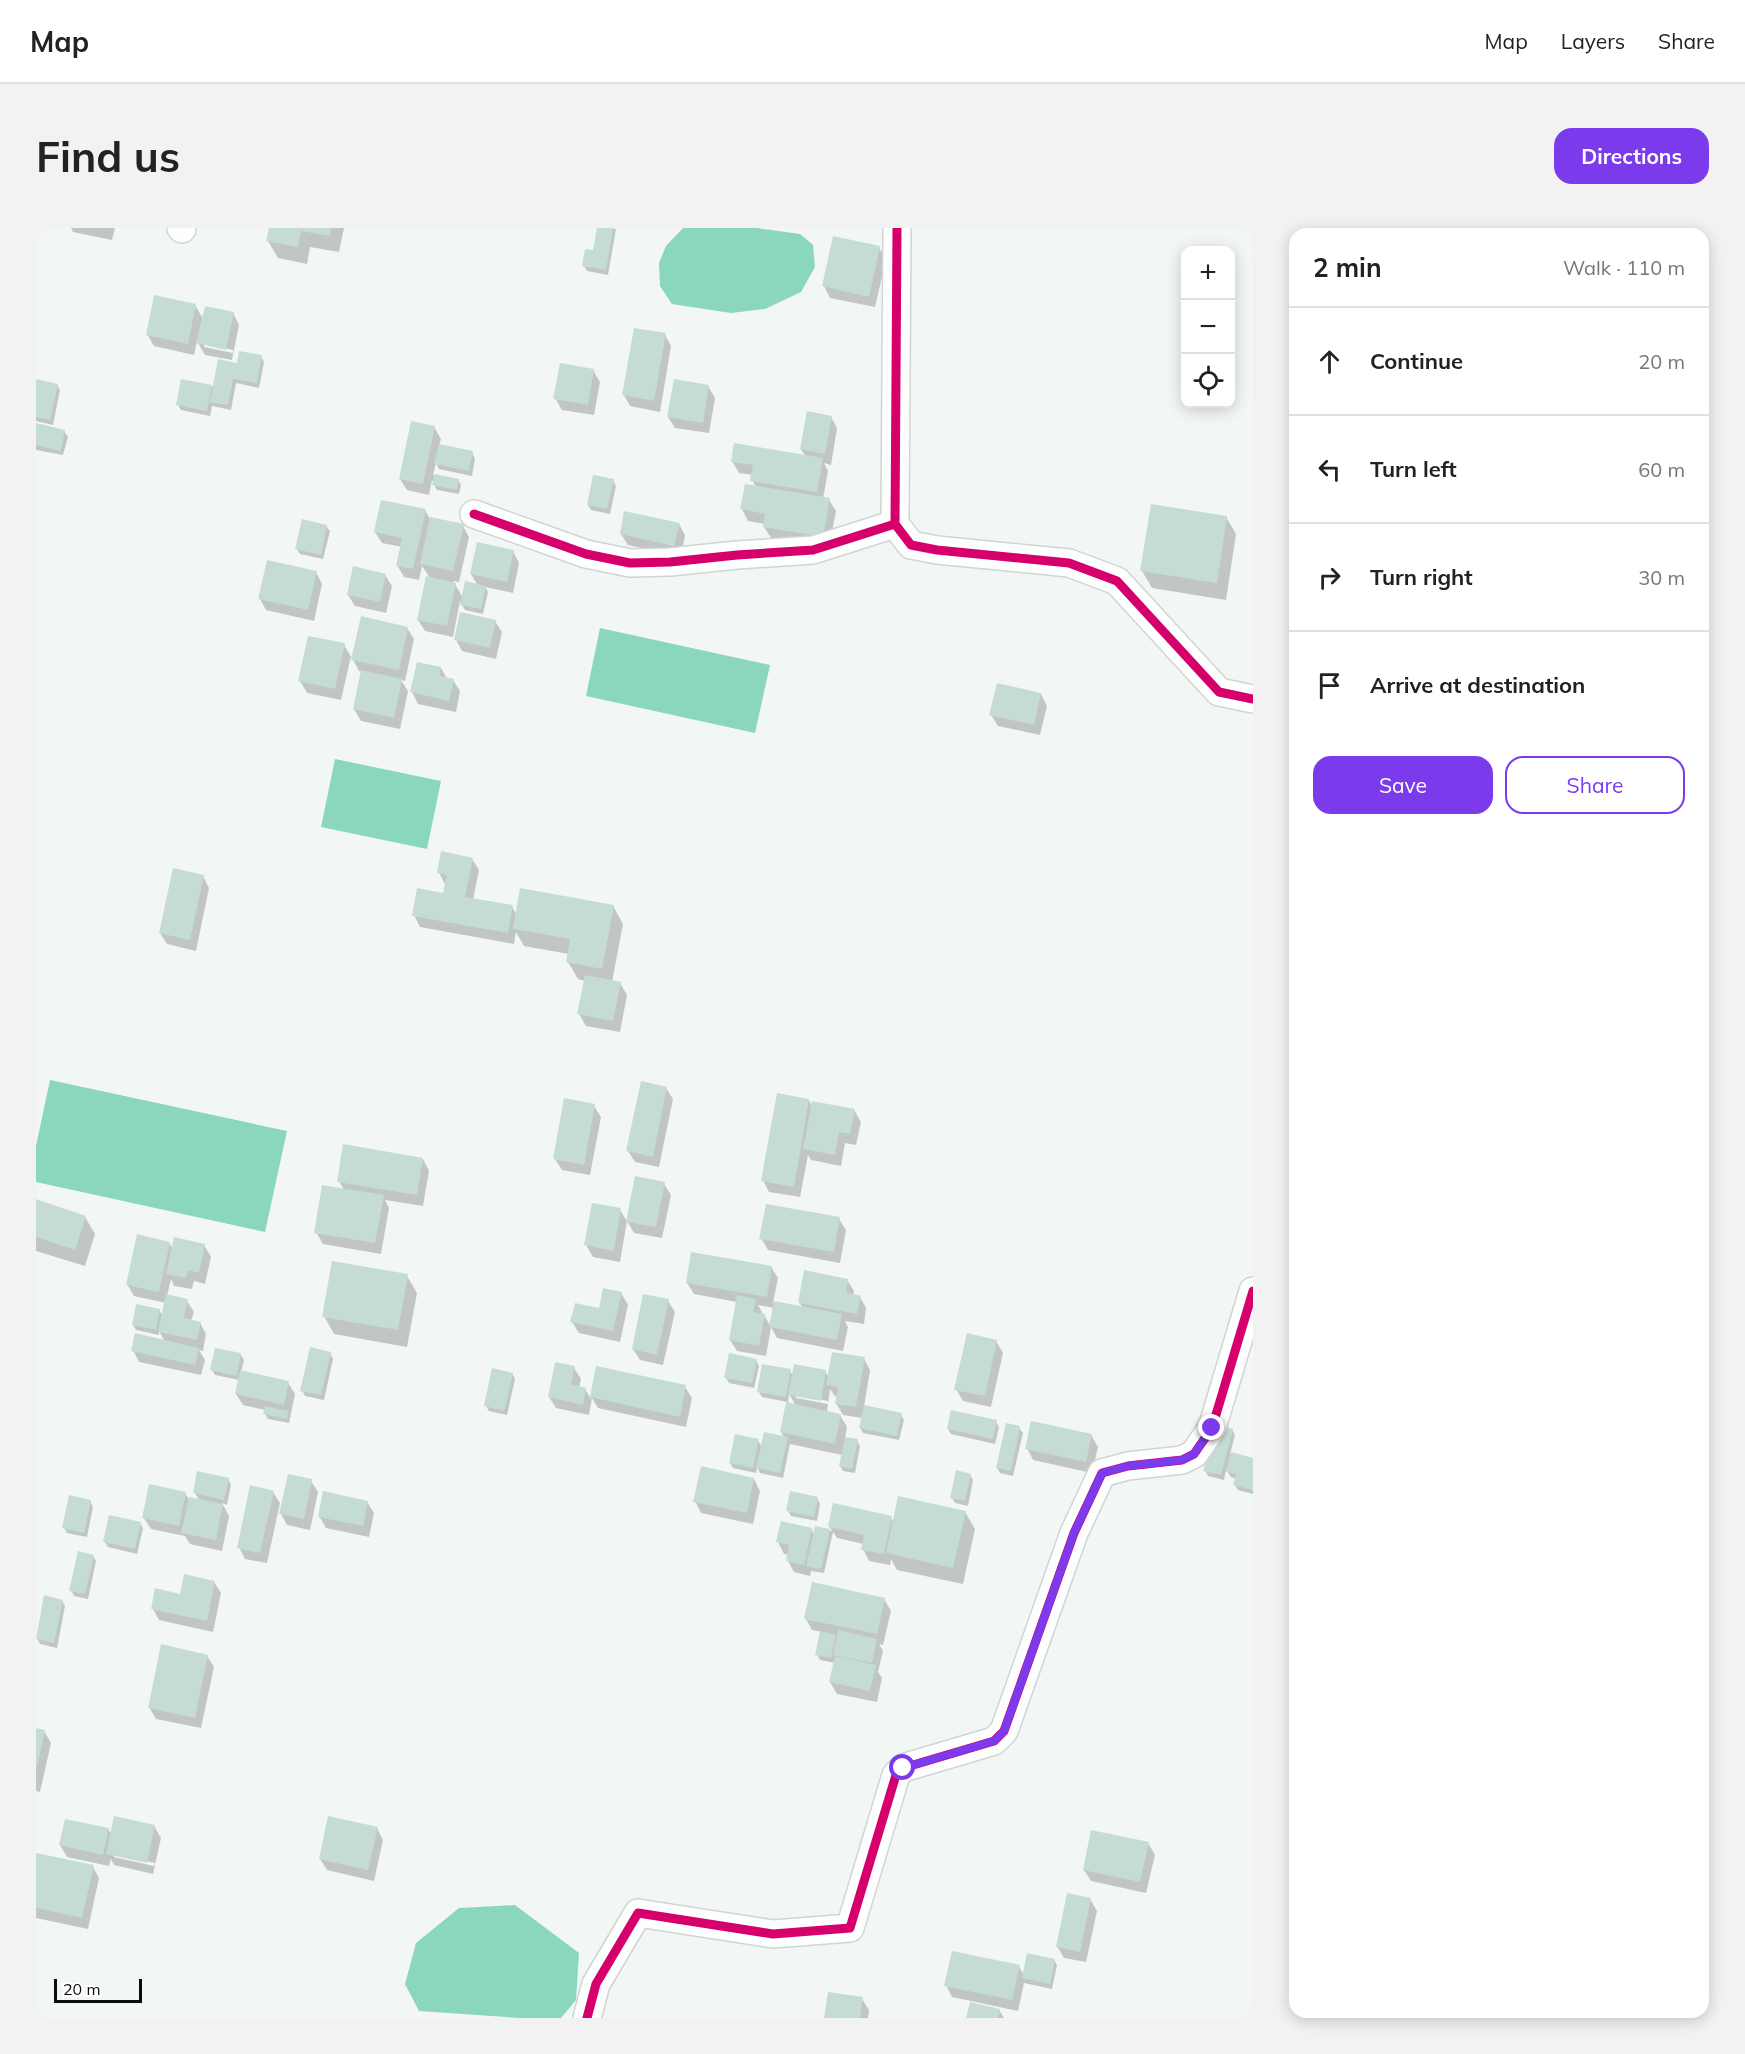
<!DOCTYPE html>
<meta charset="utf-8">
<style>
body{margin:0;font-family:Mulish,sans-serif;background:#f2f2f2;color:#222}
.controls{position:absolute;right:18px;top:18px;display:grid;overflow:hidden;border-radius:12px;box-shadow:0 3px 15px #0003}
.controls button{width:54px;height:54px;display:grid;place-items:center;padding:0;border:0;border-bottom:2px solid #e0e0e0;background:#fff;color:#222;font:30px sans-serif}
.scale{position:absolute;left:18px;bottom:15px;width:88px;box-sizing:border-box;padding-left:6px;border:3px solid #0a0d0c;border-top:0;font-size:16px;line-height:21px;white-space:nowrap;color:#0a0d0c;-webkit-text-stroke:4px #fff;paint-order:stroke}
.stop{position:absolute;width:18px;height:18px;margin:-14px;border:4px solid #7c3aed;border-radius:50%;background:#fff}
.stop.end{background:#7c3aed;border-color:#fff;box-shadow:0 2px 6px #0008}
.list{margin:0;padding:0;list-style:none}
h2{display:flex;justify-content:space-between;align-items:center;height:78px;margin:0;padding:0 24px;font-size:26px}
h2 small{font-size:20px;font-weight:400;color:#767676}
.list li{display:grid;grid-template-columns:39px 1fr auto;gap:18px;align-items:center;box-sizing:border-box;height:108px;padding:0 24px;border-top:2px solid #e0e0e0}
.list b{display:block;font-size:22px;white-space:nowrap}
.list em{font-size:20px;font-style:normal;color:#767676}
.actions{display:flex;gap:12px;padding:18px 24px}
.actions a{flex:1;padding:14px 0;border:2px solid #7c3aed;border-radius:18px;text-align:center;font-size:21px;color:#7c3aed}
.actions .main{background:#7c3aed;color:#fff}
.icon{flex:none;width:33px;height:33px;fill:none;stroke:currentColor;stroke-width:2;stroke-linecap:round;stroke-linejoin:round}
.map{position:relative;flex:none;width:1217px;height:1790px;overflow:hidden;border-radius:18px}
header{display:flex;align-items:center;gap:36px;box-sizing:border-box;height:84px;padding:0 30px;background:#fff;border-bottom:2px solid #e0e0e0}
header strong{font-size:28px}
nav{display:flex;gap:33px;margin-inline-start:auto;font-size:21px}
.intro{display:flex;align-items:center;justify-content:space-between;box-sizing:border-box;height:144px;padding:0 36px}
h1{margin:0;font-size:42px}
.button{padding:15px 27px;border-radius:18px;background:#7c3aed;color:#fff;font-size:21px;font-weight:700}
main{display:flex;gap:36px;padding:0 36px}
aside{flex:1;background:#fff;border-radius:18px;box-shadow:0 3px 15px #0003}
.map>svg:first-child{display:block}
</style>
<header>
<strong>Map</strong>
<nav><a>Map</a><a>Layers</a><a>Share</a></nav>
</header>
<div class="intro"><h1>Find us</h1><a class="button">Directions</a></div>
<main>
<div class="map">
<svg width="1217" height="1790" viewBox="0 0 1217 1790">
<rect width="100%" height="100%" fill="#f2f7f5"/>
<path fill="#8ad7bb" d="M647 0H721L764 6 777 17 779 39 765 64 729 81 695 85 636 76 624 58 623 35 630 18Z
M564 400 734 437 719 505 550 468Z
M299 531 405 553 391 621 285 599Z
M14 852 251 903 229 1004 0 954V918Z
M479 1677 543 1725 540 1772 525 1790H484L383 1783 369 1756 380 1715 423 1680Z"/>
<path fill="#0003" fill-rule="evenodd" d="M35 0H79L76 12 37 4Z
M234 0H308L303 24 274 19 271 36 242 30 232 13Z
M562 0 580 1 572 47 551 43 548 38 558 24Z
M843 20 850 31 839 79 794 70 788 58Z
M159 77 167 91 197 85 203 97 196 132 169 127 161 113 158 127 118 118 111 106ZM168 116 197 122V125L168 119Z
M629 107 635 118 624 184 594 178 588 167Z
M225 128 228 134 223 160 200 155 195 182 176 178 174 188 145 182 142 177 146 153 178 159 202 136Z
M557 142 564 154 558 187 526 182 519 170Z
M0 154 21 157 24 162 17 197 0 193Z
M672 158 679 170 673 205 639 200 632 189Z
M795 189 801 200 795 237 788 235 792 243 787 271 793 272 800 283 793 320 735 310 728 299 729 296 712 293 706 281 720 259 716 252 717 247 703 245 696 233 770 229 765 221Z
M0 197 28 203 32 209 27 227 0 222Z
M398 199 405 211 403 218 436 225 439 230 436 248 403 241 400 235 397 247 422 252 425 257 423 266 401 262 396 252 393 267 371 262 364 251Z
M577 252 580 258 574 286 555 282 552 277Z
M389 282 394 291 427 298 433 309 423 354 417 353 427 370 442 358 435 346 477 323 483 335 477 365 449 359 452 364 447 386 429 382 424 373 417 409 389 403 382 392 394 350 386 338 383 352 368 349 361 337 366 319 346 315 339 304Z
M1190 289 1200 306 1190 372 1116 360 1106 343Z
M643 296 649 307 645 329 592 317 585 306Z
M290 298 294 303 287 331 264 326 261 321Z
M280 344 286 356 278 393 230 382 224 371Z
M349 347 356 358 350 385 319 378 312 367Z
M459 393 466 404 460 431 426 423 420 412Z
M371 400 378 411 369 453 365 452 372 463 364 501 325 493 318 481 326 444 323 443 315 428 305 472 271 465 264 453 308 417 317 432Z
M405 440 411 451 417 452 424 463 420 484 382 476 376 464Z
M1005 466 1011 478 1004 507 962 498 955 487Z
M436 631 443 642 437 672 476 679 481 687 577 678 587 696 576 754 584 755 591 767 584 804 550 798 543 786 549 753 542 751 532 734 533 726 488 718 480 704 478 716 384 699 378 687 408 666 409 656 403 645Z
M167 648 173 660 160 723 131 716 124 705Z
M630 860 637 871 623 939 599 934 592 923Z
M773 872 776 878 818 882 825 894 820 917 809 915 805 938 775 932 772 927 764 969 733 964 727 952Z
M558 878 565 889 554 947 526 942 519 931Z
M387 931 393 943 387 978 349 972 353 980 345 1026 287 1016 280 1004 308 962 303 953Z
M628 956 635 967 626 1010 598 1005 591 993Z
M0 973 49 989 59 1006 49 1038 0 1023Z
M584 982 591 993 584 1034 557 1029 550 1017Z
M803 991 810 1002 804 1035 732 1022 725 1010Z
M133 1015 137 1021 168 1017 175 1029 169 1056 158 1053 156 1061 138 1058 135 1051 131 1068 151 1073 158 1084 155 1093 164 1095 170 1106 167 1123 163 1122 169 1132 165 1147 103 1134 97 1122 129 1114 123 1103V1107L100 1102 97 1097 123 1082 127 1088 130 1075 98 1068 91 1056Z
M735 1039 742 1050 737 1075 767 1080 763 1074 811 1052 818 1063 817 1067 824 1069 830 1080 828 1096 809 1093 812 1099 807 1123 741 1110 735 1099 738 1080 722 1077 726 1084 725 1087H728L735 1099 730 1128 701 1123 694 1112 701 1074 658 1066 651 1055Z
M371 1048 381 1065 371 1119 298 1106 288 1088Z
M585 1065 592 1077 584 1114 543 1105 536 1094 564 1082Z
M632 1073 639 1084 627 1137 604 1132 597 1121Z
M960 1113 967 1125 955 1179 927 1173 920 1161Z
M294 1125 297 1131 288 1172 269 1168 266 1162Z
M205 1127 208 1132 205 1144 252 1155 259 1166 253 1195 232 1191 229 1186V1182L207 1177 200 1166 203 1152 179 1147 176 1142Z
M828 1131 834 1142 828 1179 865 1187 868 1192 863 1212 827 1205 824 1199 826 1190 807 1187 800 1175 801 1169 799 1168 794 1161 791 1184 804 1187 811 1199 809 1210 821 1213 824 1218 819 1245 807 1243 804 1238 806 1227 754 1216 747 1250 724 1245 721 1239 720 1245 697 1240 694 1235 722 1213 726 1219 749 1210 745 1204 751 1174 726 1169 723 1164 754 1143 757 1148 789 1143 793 1150ZM753 1166 760 1178 752 1176ZM760 1167 792 1173V1176L760 1170Z
M720 1133 723 1138 718 1160 693 1155 690 1150Z
M538 1140 545 1151 543 1160 549 1161 555 1171 562 1140 649 1159 656 1170 650 1199 562 1180 556 1170 553 1187 520 1180 513 1169Z
M476 1146 479 1151 471 1187 453 1183 450 1178Z
M960 1194 963 1199 959 1216 915 1206 912 1201Z
M983 1200 987 1205 977 1248 964 1245 961 1240Z
M1196 1202 1199 1207 1194 1226 1217 1232V1266L1202 1262 1199 1257 1200 1251 1195 1249 1190 1242 1188 1252 1172 1248 1169 1242Z
M1055 1207 1062 1219 1056 1245 997 1232 991 1220Z
M934 1247 937 1252 932 1278 919 1275 916 1270Z
M192 1251 195 1257 191 1277 186 1275 193 1288 186 1323 154 1316 149 1308 115 1301 108 1290 149 1265 154 1273 163 1272 159 1265Z
M718 1251 724 1263 717 1296 665 1285 659 1273Z
M275 1253 282 1264 274 1302 251 1297 245 1286Z
M237 1264 244 1275 231 1335 209 1331 203 1319Z
M781 1270 784 1276 781 1293 755 1288 752 1282Z
M54 1273 57 1279 51 1309 31 1305 28 1300Z
M331 1274 338 1285 333 1309 290 1300 283 1288Z
M929 1284 939 1301 927 1356 861 1342 855 1331 854 1337 833 1333 827 1321 828 1316 801 1310 797 1304 788 1345 775 1343 774 1348 758 1344 752 1333 753 1327 748 1326 742 1314 775 1301 778 1306 780 1300 796 1303 794 1299 855 1290 858 1295Z
M104 1295 107 1300 101 1326 72 1319 69 1314Z
M57 1328 60 1333 52 1371 38 1368 35 1362Z
M178 1354 185 1365 177 1404 123 1392 117 1381Z
M848 1371 855 1383 847 1417 843 1416 847 1423 842 1444 846 1450 841 1474 801 1466 794 1454 799 1435 784 1432 781 1426 786 1404 776 1402 770 1391Z
M26 1373 29 1378 21 1420 4 1416 1 1410Z
M171 1428 178 1439 165 1500 120 1491 113 1479Z
M0 1501 8 1503 15 1515 4 1564 0 1563Z
M118 1598 125 1610 117 1646 78 1637 75 1631 73 1638 31 1629 24 1617 72 1601 76 1607ZM78 1626 119 1635 118 1638 78 1629Z
M341 1600 347 1612 338 1653 291 1642 284 1631Z
M1112 1615 1119 1627 1110 1665 1055 1653 1048 1642Z
M0 1627 57 1639 63 1650 52 1701 0 1690Z
M1054 1671 1061 1683 1050 1734 1028 1730 1021 1718Z
M1018 1732 1021 1737 1016 1761 988 1755 982 1783 916 1769 910 1757 983 1739 988 1747Z
M826 1771 833 1782 832 1790H790Z
M963 1782 968 1790H932Z"/>
<path fill="#c5dcd3" d="M233 0H295L294 8 265 3 262 19 230 13Z
M561 0H577L570 42 546 38 549 21 557 22Z
M797 8 844 18 833 69 786 58Z
M118 67 160 76 152 116 110 107Z
M169 78 198 84 190 122 160 115Z
M598 100 630 105 618 173 586 167Z
M203 123 226 127 221 155 197 151 192 177 174 174 182 131 201 135Z
M524 135 558 141 552 177 517 171Z
M0 151 22 156 14 192 0 189Z
M145 151 176 157 171 183 140 177Z
M638 151 673 157 667 195 631 189Z
M771 183 796 188 789 226 764 221Z
M375 193 399 198 387 256 363 251Z
M0 195 29 202 25 223 0 217Z
M698 215 787 230 781 264 714 253 717 237 695 234Z
M403 216 437 223 433 243 398 236Z
M399 246 423 251 421 262 396 257Z
M557 247 578 251 571 281 551 277Z
M709 256 794 270 787 309 727 299 729 286 704 281Z
M345 272 390 281 377 341 360 338 366 310 338 304Z
M1115 276 1191 288 1181 355 1104 343Z
M588 283 644 295 638 318 584 306Z
M394 289 428 296 417 343 384 336Z
M266 291 291 297 285 327 259 321Z
M441 314 478 322 471 354 434 346Z
M231 332 281 343 272 382 222 371Z
M317 338 350 346 344 374 311 367Z
M390 348 420 355 411 398 381 392Z
M429 353 450 358 445 381 424 377Z
M424 384 460 392 454 420 418 412Z
M325 388 372 399 363 442 315 432Z
M272 408 309 415 299 461 262 453Z
M381 434 405 439 404 448 418 451 413 473 374 464Z
M325 442 366 451 358 490 317 481Z
M961 455 1005 465 998 497 953 487Z
M405 623 437 630 429 669 477 677 472 705 376 688 381 660 407 665 411 647 401 645Z
M137 640 168 647 154 712 123 705Z
M484 660 578 677 566 741 530 734 534 711 477 701Z
M549 747 585 754 577 793 541 786Z
M605 853 631 859 617 929 590 923Z
M741 865 773 871 758 959 725 953Z
M528 870 559 876 548 937 517 931Z
M776 873 819 881 814 906 803 904 799 927 767 921Z
M307 916 387 930 381 967 301 954Z
M599 948 629 954 620 999 590 994Z
M286 957 348 967 339 1015 278 1005Z
M0 971 50 988 39 1022 0 1009Z
M556 975 585 980 578 1023 548 1017Z
M730 976 804 989 798 1024 723 1011Z
M101 1006 134 1014 123 1064 90 1057Z
M138 1009 169 1016 163 1045 152 1042 150 1050 130 1046Z
M655 1024 736 1038 731 1069 650 1055Z
M296 1033 372 1046 362 1102 286 1089Z
M768 1042 812 1051 810 1064 825 1068 821 1086 762 1075Z
M567 1060 586 1064 577 1103 534 1094 539 1075 563 1080Z
M130 1066 152 1071 148 1090 165 1094 161 1112 122 1104Z
M607 1066 633 1071 621 1127 596 1121Z
M701 1067 720 1071 717 1084 729 1086 723 1118 693 1112Z
M738 1073 806 1086 801 1112 733 1099Z
M100 1076 124 1081 120 1102 96 1097Z
M99 1105 163 1120 159 1137 95 1123Z
M931 1105 961 1112 949 1168 918 1162Z
M274 1119 295 1124 285 1167 264 1163Z
M179 1120 205 1125 201 1148 174 1142Z
M796 1124 829 1129 820 1179 799 1176 802 1159 790 1157Z
M693 1125 721 1131 716 1155 688 1150Z
M519 1134 539 1138 535 1156 550 1160 547 1177 512 1169Z
M726 1136 755 1141 750 1169 721 1164Z
M758 1136 790 1142 785 1173 752 1167Z
M560 1138 650 1157 644 1189 554 1169Z
M456 1140 477 1145 468 1183 448 1178Z
M204 1142 253 1153 248 1177 199 1166Z
M750 1174 805 1186 799 1216 744 1204Z
M828 1177 866 1185 861 1208 823 1200Z
M229 1178 252 1183 251 1191 227 1186Z
M915 1182 961 1192 957 1211 911 1201Z
M995 1193 1056 1206 1050 1234 989 1221Z
M970 1195 984 1198 975 1243 960 1240Z
M1180 1196 1197 1201 1185 1247 1167 1243Z
M728 1204 752 1209 744 1245 720 1240Z
M699 1206 723 1211 717 1240 693 1235Z
M809 1209 822 1211 816 1241 803 1238Z
M1195 1224 1217 1230V1262L1197 1257 1200 1246 1190 1244Z
M665 1238 718 1250 711 1285 657 1274Z
M920 1242 935 1246 929 1273 914 1270Z
M161 1243 193 1250 188 1272 157 1265Z
M252 1246 276 1251 268 1291 243 1286Z
M113 1256 150 1264 143 1298 106 1290Z
M214 1257 238 1263 224 1325 201 1320Z
M287 1263 332 1273 327 1298 282 1289Z
M754 1263 782 1269 778 1289 750 1283Z
M33 1267 55 1272 48 1305 26 1300Z
M862 1268 930 1283 917 1340 850 1325Z
M153 1269 187 1276 180 1312 145 1305Z
M797 1275 856 1288 848 1326 825 1322 828 1307 792 1299Z
M73 1287 105 1294 99 1321 67 1314Z
M745 1293 776 1300 768 1337 750 1333 753 1317 740 1314Z
M779 1298 794 1301 785 1341 770 1338Z
M42 1323 58 1327 49 1366 33 1363Z
M148 1346 179 1353 171 1393 115 1381 119 1360 144 1366Z
M776 1354 849 1370 841 1406 768 1391Z
M8 1367 27 1372 18 1415 0 1411Z
M802 1402 841 1411 836 1435 797 1427Z
M784 1403 800 1407 795 1430 779 1427Z
M125 1416 172 1427 159 1490 112 1480Z
M799 1428 840 1437 834 1463 793 1454Z
M0 1500 9 1502 1 1539H0Z
M78 1588 119 1597 111 1635 70 1626Z
M292 1588 342 1599 332 1642 283 1631Z
M29 1591 73 1600 67 1627 23 1617Z
M1055 1602 1113 1614 1104 1654 1047 1642Z
M0 1625 58 1637 46 1690 0 1680Z
M1031 1665 1055 1670 1044 1724 1020 1719Z
M916 1723 984 1737 976 1772 908 1758Z
M991 1725 1019 1731 1014 1756 986 1750Z
M792 1764 827 1769 824 1790H788Z
M934 1774 964 1781 962 1790H930Z"/>
<g fill="none" stroke-linecap="round" stroke-linejoin="round">
<g stroke="#d1d4d3" stroke-width="30">
<path id="street" d="M145 0 146 1
M861 0 859 296 875 317 901 322 1033 335 1081 353 1183 464 1217 471
M438 286 550 326 594 335 634 334 701 327 777 322 859 296
M551 1790 560 1756 602 1685 737 1706 814 1700 860 1547 867 1540 958 1513 968 1503 1038 1305 1066 1245 1092 1238 1146 1232 1158 1226 1176 1200 1217 1063"/>
</g>
<use href="#street" stroke="#fdfefe" stroke-width="27"/>
<g stroke="#fff" stroke-width="13">
<path id="cycleway" d="M861 0 859 296 875 317 901 322 1033 335 1081 353 1183 464 1217 471
M438 286 550 326 594 335 634 334 701 327 777 322 859 296
M551 1790 560 1756 602 1685 737 1706 814 1700 860 1547 867 1540 958 1513 968 1503 1038 1305 1066 1245 1092 1238 1146 1232 1158 1226 1176 1200 1217 1063"/>
</g>
<use href="#cycleway" stroke="#d6006c" stroke-width="9"/>
</g>
<g fill="none" stroke-linecap="round" stroke-linejoin="round">
<path stroke="#7c3aed" stroke-width="8" d="M867 1540 958 1513 968 1503 1038 1305 1066 1245 1092 1238 1146 1232 1158 1226 1176 1200"/>
</g>
</svg>
<div class="controls">
<button>+</button>
<button>−</button>
<button><svg class="icon" aria-label="locate" viewBox="0 0 24 24"><circle cx="12" cy="12" r="6"/><path d="M12 2v4M12 18v4M2 12h4M18 12h4"/></svg></button>
</div>
<div class="scale">20 m</div>
<div class="stop" style="left:867px;top:1540px"></div>
<div class="stop end" style="left:1176px;top:1200px"></div>
</div>
<aside>
<h2>2 min<small>Walk · 110 m</small></h2>
<ul class="list">
<li><svg class="icon" aria-label="ahead" viewBox="0 0 24 24"><path d="M12 20V5M6 11l6-6 6 6"/></svg><div><b>Continue</b></div><em>20 m</em></li>
<li><svg class="icon" aria-label="left" viewBox="0 0 24 24"><path d="M17 20v-9H6M10 6l-5 5 5 5"/></svg><div><b>Turn left</b></div><em>60 m</em></li>
<li><svg class="icon" aria-label="right" viewBox="0 0 24 24"><path d="M7 20v-9h11M14 6l5 5-5 5"/></svg><div><b>Turn right</b></div><em>30 m</em></li>
<li><svg class="icon" aria-label="arrive" viewBox="0 0 24 24"><path d="M6 21V4h12l-3 4 3 4H6"/></svg><div><b>Arrive at destination</b></div></li>
</ul>
<div class="actions"><a class="main">Save</a><a>Share</a></div>
</aside>
</main>
